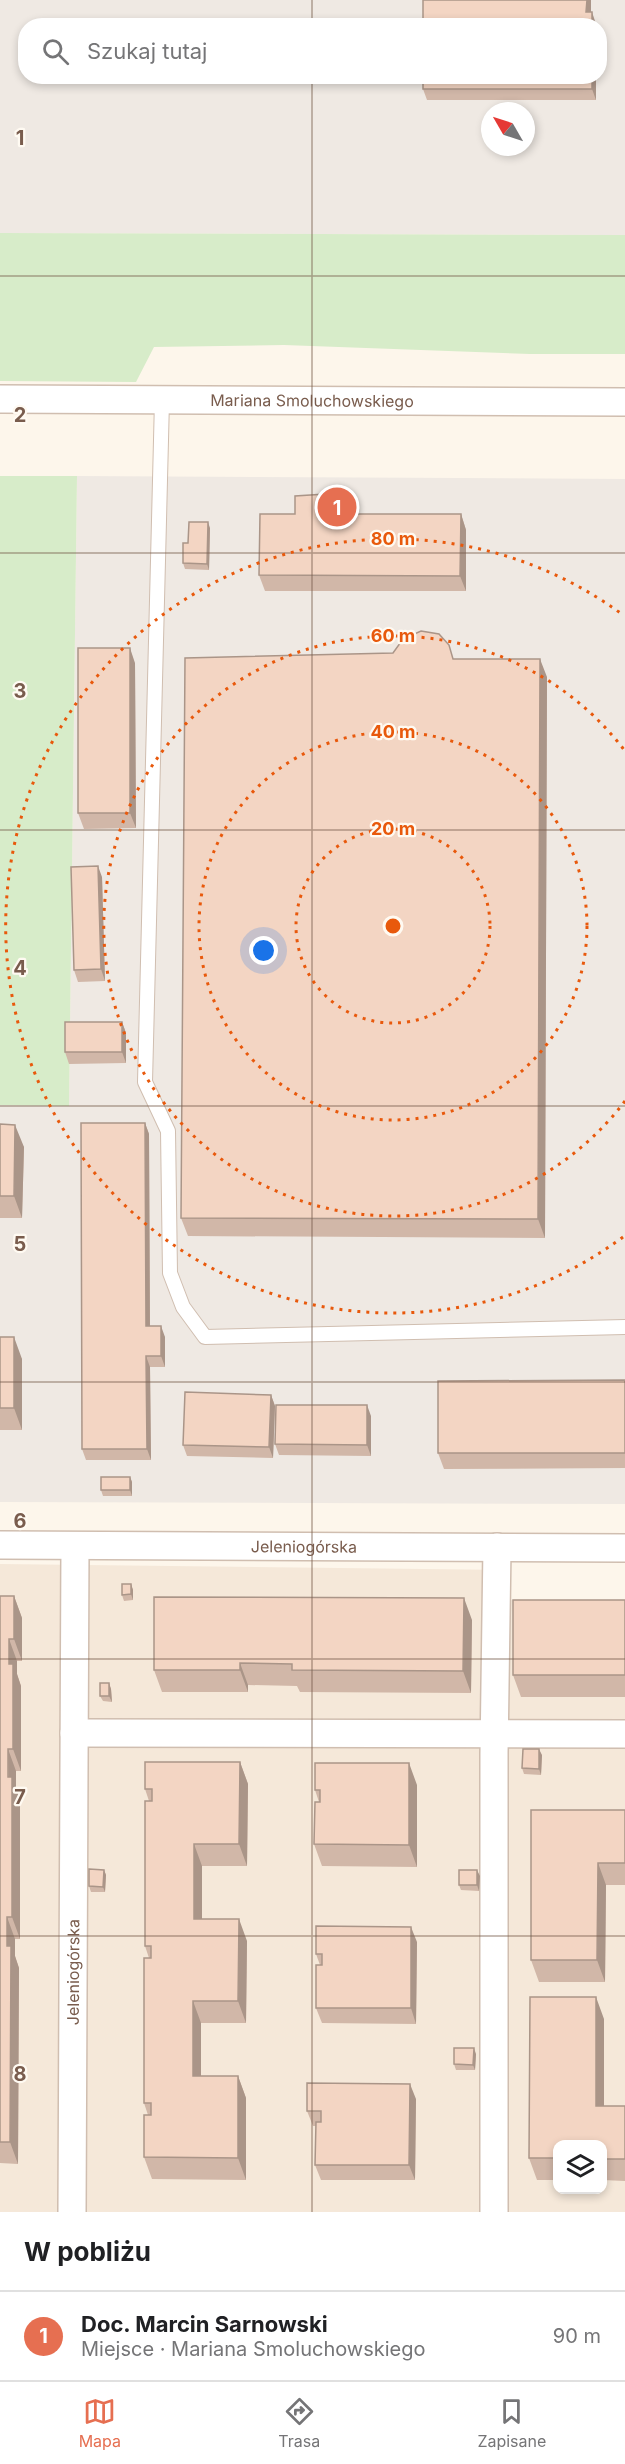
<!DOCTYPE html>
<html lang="pl">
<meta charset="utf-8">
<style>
body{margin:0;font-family:Inter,sans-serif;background:#f6f6f6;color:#202124}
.controls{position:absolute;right:18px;bottom:18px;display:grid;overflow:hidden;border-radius:12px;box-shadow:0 3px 9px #0003}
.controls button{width:54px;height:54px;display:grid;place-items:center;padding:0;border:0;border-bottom:2px solid #e0e0e0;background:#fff;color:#202124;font:30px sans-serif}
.compass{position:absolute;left:481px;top:102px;width:54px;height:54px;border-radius:50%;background:#fff;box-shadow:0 3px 9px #0003;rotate:309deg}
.you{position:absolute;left:264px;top:951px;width:21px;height:21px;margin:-15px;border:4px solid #fff;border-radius:50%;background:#1a73e8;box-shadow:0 0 0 9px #1a73e833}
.badge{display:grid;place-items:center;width:39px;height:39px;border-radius:50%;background:#e66f51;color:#fff;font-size:20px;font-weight:700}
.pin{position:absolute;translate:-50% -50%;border:3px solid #fff;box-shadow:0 2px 6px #0006}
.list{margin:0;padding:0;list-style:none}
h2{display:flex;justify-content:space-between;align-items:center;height:78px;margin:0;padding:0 24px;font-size:26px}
h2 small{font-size:20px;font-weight:400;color:#757577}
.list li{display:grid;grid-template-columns:39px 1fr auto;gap:18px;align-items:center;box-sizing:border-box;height:90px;padding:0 24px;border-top:2px solid #e0e0e0}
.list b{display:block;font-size:22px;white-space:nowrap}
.list p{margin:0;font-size:20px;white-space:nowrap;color:#757577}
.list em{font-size:20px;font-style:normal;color:#757577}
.icon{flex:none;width:33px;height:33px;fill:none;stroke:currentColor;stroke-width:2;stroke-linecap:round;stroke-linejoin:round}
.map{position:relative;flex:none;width:625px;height:2212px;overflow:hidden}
.search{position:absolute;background:#fff;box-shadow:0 3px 9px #0003;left:18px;right:18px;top:18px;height:66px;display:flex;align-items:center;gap:15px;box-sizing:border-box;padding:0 21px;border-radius:24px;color:#757577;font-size:22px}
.sheet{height:168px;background:#fff}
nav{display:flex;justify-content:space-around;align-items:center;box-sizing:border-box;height:84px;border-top:2px solid #e0e0e0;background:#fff;font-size:16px;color:#757577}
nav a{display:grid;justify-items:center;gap:3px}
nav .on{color:#e66f51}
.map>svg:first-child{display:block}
</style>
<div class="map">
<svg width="625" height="2212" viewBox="0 0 625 2212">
<rect width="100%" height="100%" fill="#fdf6eb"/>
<path fill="#f5e8d9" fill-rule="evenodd" d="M0 1564 511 1570V1600H625V2212H0ZM558 2144H602V2190H558Z"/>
<path fill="#efe9e3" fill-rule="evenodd" d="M0 0H625V235L0 233ZM26 26H600V76H26ZM490 111H526V147H490Z
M77 476 625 479V1504L0 1502V1104H69Z"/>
<path fill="#d7ecc9" d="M0 233 625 235V354H530L284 345 154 347 136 382 0 381Z
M0 476H77L69 1106 0 1105Z"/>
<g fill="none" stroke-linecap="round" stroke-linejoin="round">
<g stroke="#d0beb0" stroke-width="16">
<path id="service" d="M162 400 145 1082 168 1131 170 1273 183 1307 205 1337 625 1327"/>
</g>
<g stroke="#d0beb0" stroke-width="30">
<g id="minor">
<path id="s1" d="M0 399 625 402"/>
<path id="s2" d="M0 1545 625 1548"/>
<path d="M74 1733 625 1734"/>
<path id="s3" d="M72 2212 75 1546"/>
<path d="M494 2212V1753L497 1547"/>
</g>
</g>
<use href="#service" stroke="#fff" stroke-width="14"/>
<use href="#minor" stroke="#fff" stroke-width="27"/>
</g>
<path fill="#d1b7a8" d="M596 76V100H427L423 89Z
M348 491 353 507V514H461L466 530V591H265L259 575 295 514 326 494Z
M210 528 209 570 185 569 183 563 188 543Z
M393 653 454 659 547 677 545 1238 188 1236 181 1218Z
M135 663 136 828 84 829 78 813Z
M102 877 105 981 78 982 74 970Z
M122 1022 126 1033V1063L69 1064 65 1052Z
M145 1123 149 1134 150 1326 165 1337V1367H150L151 1460H86L82 1449Z
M0 1124 24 1147 22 1218H0Z
M0 1337 22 1359V1430H0Z
M625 1380V1468L444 1469 438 1453Z
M271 1395 275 1406 273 1458 187 1456 183 1445Z
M371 1416V1456L279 1455 275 1444Z
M130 1477 132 1482V1496H103L101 1490Z
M131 1584 133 1590V1600L124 1601 122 1595Z
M0 1596H14L22 1618V1661H17V1674L21 1686V1771H16V1787L20 1799V1939H15V1956L19 1968 18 2164 0 2163Z
M625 1600V1697H521L513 1675Z
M472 1620 471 1693 300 1692 297 1686 248 1685V1692H162L154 1670Z
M109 1683 111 1689 112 1702 103 1701 100 1696Z
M542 1755 541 1775 524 1774 522 1768Z
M240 1762 248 1784 247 1866H202V1919L247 1941 246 2023H201V2076H238L246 2098V2180L152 2179 144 2157 148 2115 144 2103 149 1958 145 1946 149 1801 145 1789Z
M417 1785V1867L322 1866 314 1844 319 1802 315 1790Z
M625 1810V1885H606L605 1982H539L531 1960Z
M104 1870 106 1875 105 1892H91L89 1886Z
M480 1876 479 1891 461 1890 459 1885Z
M417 1942 416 2024 322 2023 316 2008 320 1965 316 1954Z
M604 2019V2106H625V2181L603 2180V2145H558V2180H537L529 2158Z
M476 2054 475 2070H456L454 2064Z
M416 2099 415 2180H321L315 2165 316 2126H313L307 2111Z"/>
<path fill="#aa9588" d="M587 0H591V24L586 12Z
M592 12 596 24V26H592Z
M592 76H596V100L592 89Z
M348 491 353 507V529L347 514Z
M461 514 466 530V591L460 576Z
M208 522 210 528 209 570 207 564Z
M130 648 135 663 136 828 130 813Z
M540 659 547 677 545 1238 538 1219Z
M98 866 102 877 105 981 101 969Z
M122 1022 126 1033V1063L122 1052Z
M145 1123 149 1134 150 1337 146 1326Z
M15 1125 24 1147 22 1218 14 1196Z
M161 1326 165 1337V1367L161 1356Z
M14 1337 22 1359V1430L14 1408Z
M146 1356 150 1367 151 1460 147 1449Z
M271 1395 275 1406 273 1458 269 1447Z
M367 1405 371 1416V1456L367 1445Z
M130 1477 132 1482V1496L130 1490Z
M131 1584 133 1590V1600L131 1594Z
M14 1596 22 1618V1661L14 1639Z
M464 1598 472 1620 471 1693 463 1671Z
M9 1639 17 1661V1674L21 1686V1771L13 1749 9 1664Z
M240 1663 248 1685V1692L240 1670Z
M109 1683 111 1689 112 1702 109 1696Z
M8 1749 16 1771V1787L20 1799V1939L12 1917Z
M539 1749 542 1755 541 1775 539 1769Z
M240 1762 248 1784 247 1866 239 1844Z
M409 1763 417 1785V1867L409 1845Z
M194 1844 202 1866V1941L194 1919Z
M598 1863 606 1885 605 1982 597 1960Z
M104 1870 106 1875 105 1892 103 1887Z
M477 1870 480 1876 479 1891 477 1885Z
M7 1917 15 1939V1956L19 1968 18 2164 10 2142 7 1946Z
M239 1919 247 1941 246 2023 238 2001Z
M411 1927 417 1942 416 2024 411 2008Z
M596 1997 604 2019V2128L596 2106Z
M193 2001 201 2023V2098L193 2076Z
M474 2048 476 2054 475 2070 473 2065Z
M238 2076 246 2098V2180L238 2158Z
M410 2084 416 2099 415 2180 409 2165Z"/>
<path fill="#f3d5c3" stroke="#aa9588" stroke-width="1.5" d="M423 0H587L586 12H592V26H423Z
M423 76H592V89H423Z
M326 491H348L347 514H461L460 576 259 575 260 514H295V496L326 494Z
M189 522H208L207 564 183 563V543H188Z
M421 631 439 634 449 645 453 659H540L538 1219 181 1218 185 658 393 653 403 639Z
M78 648H130V813H78Z
M98 866 101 969 74 970 71 867Z
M65 1022H122V1052H65Z
M81 1123H145L146 1326H161V1356H146L147 1449H82Z
M0 1124 15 1125 14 1196H0Z
M0 1337H14V1408H0Z
M625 1380V1453H438V1381Z
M185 1392 271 1395 269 1447 183 1445Z
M276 1405H367V1445L275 1444Z
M101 1477H130V1490H101Z
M122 1584H131V1594L122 1595Z
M0 1596H14V1639H9V1664H13V1749H8V1777H12V1917H7V1946H11L10 2142H0Z
M154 1597 464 1598 463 1671 292 1670V1664L240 1663V1670H154Z
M513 1600H625V1675H513Z
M100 1683H109V1696H100Z
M523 1749H539V1769L522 1768Z
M145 1762H240L239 1844H194V1919H239L238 2001H193V2076H238V2158L144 2157V2115H151V2103H144V1958H151V1946H145V1801H152V1789H145Z
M315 1763H409V1845L314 1844 315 1802H320V1790H315Z
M531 1810H625V1863H598L597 1960H531Z
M89 1869 104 1870 103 1887 89 1886Z
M459 1870H477V1885H459Z
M316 1926 411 1927V2008H316V1965H322V1954H316Z
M530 1997H596V2106H625V2159H603V2145H558V2158H529Z
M454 2048H474L473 2065 454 2064Z
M307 2083 410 2084 409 2165H315L316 2122H321V2111H307Z"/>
<path fill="none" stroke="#795c4d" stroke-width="1.5" stroke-opacity="0.55" d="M312 0V26M312 76V2212M0 276H625M0 553H625M0 830H625M0 1106H625M0 1382H625M0 1659H625M0 1936H625"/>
<g fill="none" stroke="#e8590c" stroke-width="3" stroke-dasharray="3 6">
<circle cx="393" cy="926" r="97"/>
<circle cx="393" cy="926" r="194"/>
<path d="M625 1101A290 290 0 1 1 625 751"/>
<path d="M623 1237A387 387 0 1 1 623 615"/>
</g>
<g text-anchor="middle" stroke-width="4.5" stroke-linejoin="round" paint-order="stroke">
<g font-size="16" fill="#795c4d" stroke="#fffaf2">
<text dy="6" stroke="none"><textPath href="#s1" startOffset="312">Mariana Smoluchowskiego</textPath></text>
<text dy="6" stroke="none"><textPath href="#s2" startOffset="304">Jeleniogórska</textPath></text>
<text dy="6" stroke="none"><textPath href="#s3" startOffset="240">Jeleniogórska</textPath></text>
</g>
</g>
<g font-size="20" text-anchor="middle" font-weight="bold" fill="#795c4d" stroke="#fffaf2" stroke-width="4.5" stroke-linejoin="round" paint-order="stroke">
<text x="20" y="145">1</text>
<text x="20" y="422">2</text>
<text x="20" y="698">3</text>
<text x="20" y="975">4</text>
<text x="20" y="1251">5</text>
<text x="20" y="1528">6</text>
<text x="20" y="1804">7</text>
<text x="20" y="2081">8</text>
</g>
<circle cx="393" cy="926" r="9" fill="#e8590c" stroke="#fffaf2" stroke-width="3"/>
<g font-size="18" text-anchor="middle" font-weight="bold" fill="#e8590c" stroke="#fffaf2" stroke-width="4.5" stroke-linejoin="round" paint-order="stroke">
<text x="393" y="545">80 m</text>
<text x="393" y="642">60 m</text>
<text x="393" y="738">40 m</text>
<text x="393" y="835">20 m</text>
</g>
</svg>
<div class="controls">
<button><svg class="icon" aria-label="layers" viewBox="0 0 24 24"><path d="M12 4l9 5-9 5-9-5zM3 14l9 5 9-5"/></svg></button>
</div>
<svg class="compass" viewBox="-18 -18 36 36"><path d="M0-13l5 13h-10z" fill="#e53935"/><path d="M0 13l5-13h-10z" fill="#757577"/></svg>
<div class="you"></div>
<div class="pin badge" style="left:337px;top:507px">1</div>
<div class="search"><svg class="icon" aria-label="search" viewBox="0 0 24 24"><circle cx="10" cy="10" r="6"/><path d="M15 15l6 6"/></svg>Szukaj tutaj</div>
</div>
<section class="sheet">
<h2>W pobliżu<small></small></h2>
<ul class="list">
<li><span class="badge">1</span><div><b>Doc. Marcin Sarnowski</b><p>Miejsce · Mariana Smoluchowskiego</p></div><em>90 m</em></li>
</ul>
</section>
<nav>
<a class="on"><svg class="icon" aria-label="map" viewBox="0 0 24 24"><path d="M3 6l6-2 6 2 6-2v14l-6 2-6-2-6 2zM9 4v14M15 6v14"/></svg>Mapa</a>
<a><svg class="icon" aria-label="directions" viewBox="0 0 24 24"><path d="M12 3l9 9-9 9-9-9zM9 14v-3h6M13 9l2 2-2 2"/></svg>Trasa</a>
<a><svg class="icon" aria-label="saved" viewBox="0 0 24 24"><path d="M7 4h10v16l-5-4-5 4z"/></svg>Zapisane</a>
</nav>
